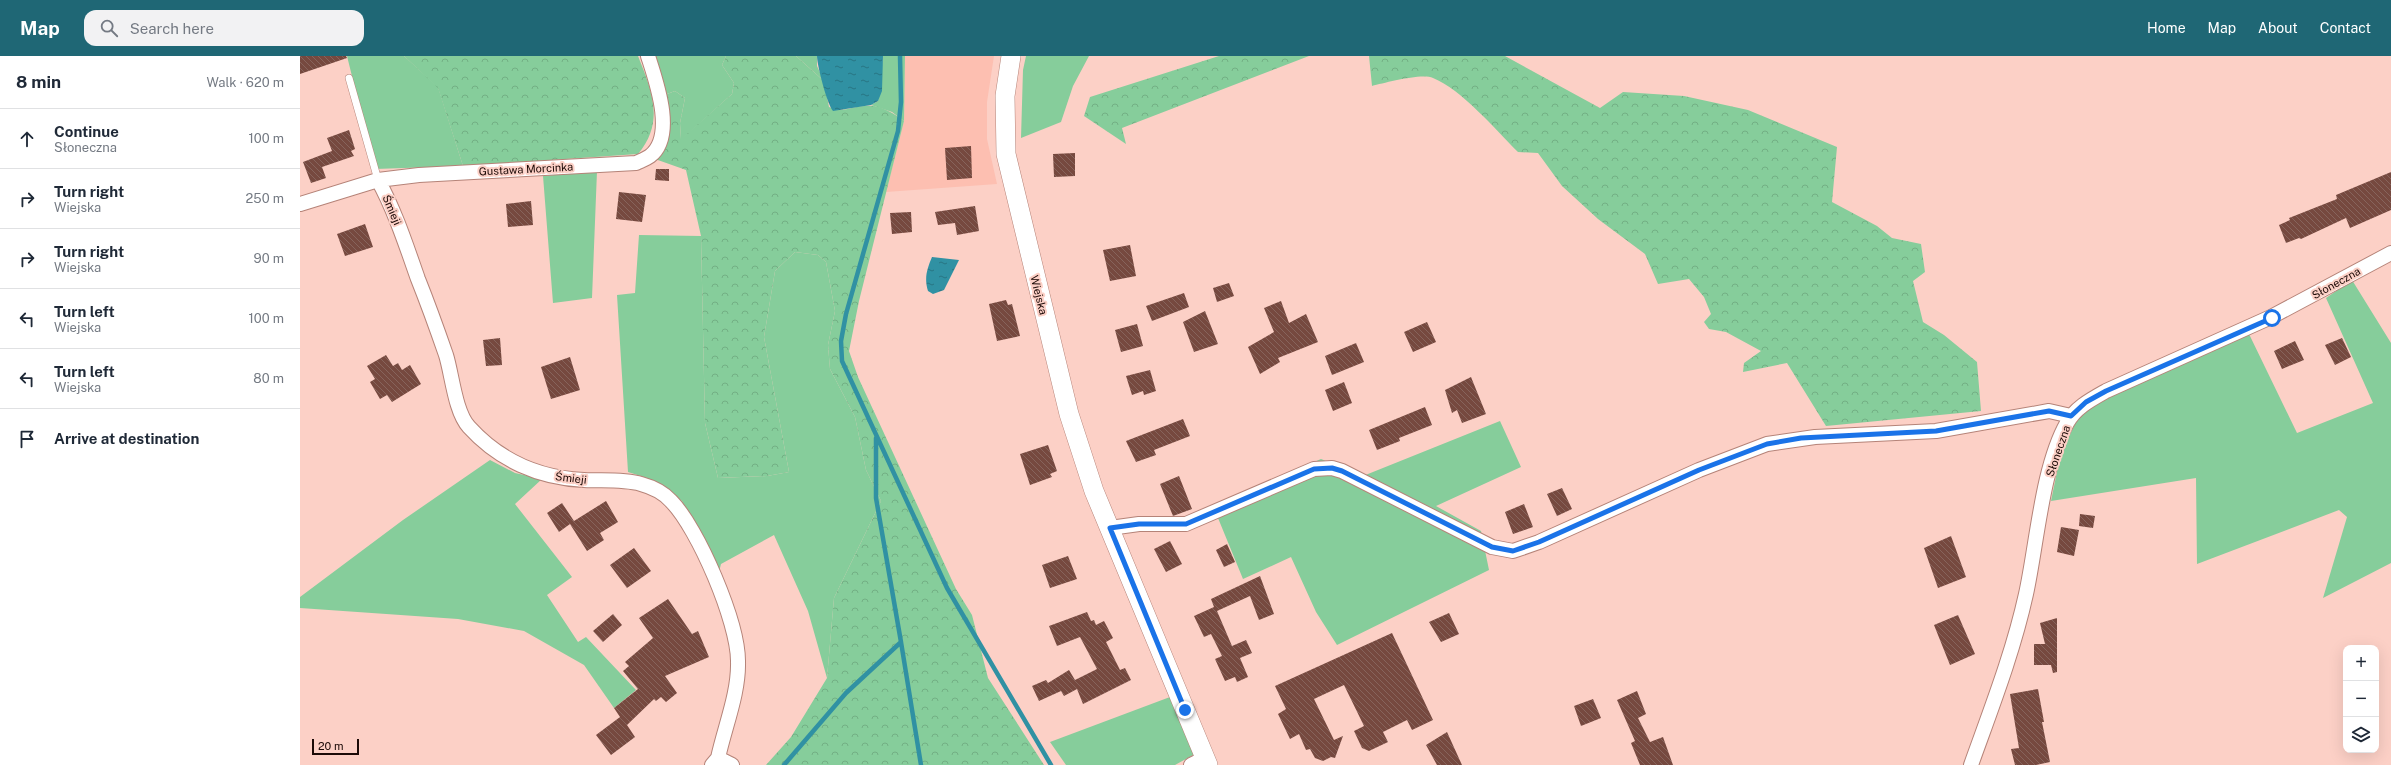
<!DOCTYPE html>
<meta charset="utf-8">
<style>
body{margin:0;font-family:"Public Sans",sans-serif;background:#f2f2f3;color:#1f2937}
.controls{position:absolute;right:12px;bottom:12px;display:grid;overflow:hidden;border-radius:8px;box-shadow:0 4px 16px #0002}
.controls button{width:36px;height:36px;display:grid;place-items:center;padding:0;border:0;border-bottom:1px solid #e0e1e3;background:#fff;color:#1f2937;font:20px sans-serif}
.scale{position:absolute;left:12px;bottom:10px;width:47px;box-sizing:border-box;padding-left:4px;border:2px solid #1c0a07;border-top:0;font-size:11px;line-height:14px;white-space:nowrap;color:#1c0a07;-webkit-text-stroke:3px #fcd0c6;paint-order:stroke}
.stop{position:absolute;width:12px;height:12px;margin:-9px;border:3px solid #1a73e8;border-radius:50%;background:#fff}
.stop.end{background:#1a73e8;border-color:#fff;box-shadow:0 1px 4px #0008}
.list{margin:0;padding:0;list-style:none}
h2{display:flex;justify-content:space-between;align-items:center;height:52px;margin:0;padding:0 16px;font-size:17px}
h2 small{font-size:13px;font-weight:400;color:#747a83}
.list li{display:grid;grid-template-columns:26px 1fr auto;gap:12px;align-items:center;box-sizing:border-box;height:60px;padding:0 16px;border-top:1px solid #e0e1e3}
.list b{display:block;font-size:15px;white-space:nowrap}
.list p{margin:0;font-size:13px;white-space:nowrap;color:#747a83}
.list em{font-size:13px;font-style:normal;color:#747a83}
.icon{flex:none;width:22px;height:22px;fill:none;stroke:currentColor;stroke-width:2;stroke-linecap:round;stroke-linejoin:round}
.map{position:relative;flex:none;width:2091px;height:709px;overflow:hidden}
header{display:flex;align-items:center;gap:24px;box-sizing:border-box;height:56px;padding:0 20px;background:#1f6775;color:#fff}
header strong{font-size:19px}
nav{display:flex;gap:22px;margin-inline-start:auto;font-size:14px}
.search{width:280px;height:36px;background:#f2f2f3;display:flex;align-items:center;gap:10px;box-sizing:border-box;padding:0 14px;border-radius:12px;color:#747a83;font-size:15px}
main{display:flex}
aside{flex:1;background:#fff}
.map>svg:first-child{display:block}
</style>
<header>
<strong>Map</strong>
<div class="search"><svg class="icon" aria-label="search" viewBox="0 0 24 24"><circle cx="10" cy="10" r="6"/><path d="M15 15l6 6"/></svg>Search here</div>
<nav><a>Home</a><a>Map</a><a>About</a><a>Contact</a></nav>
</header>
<main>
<aside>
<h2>8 min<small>Walk · 620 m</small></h2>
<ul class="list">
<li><svg class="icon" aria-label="ahead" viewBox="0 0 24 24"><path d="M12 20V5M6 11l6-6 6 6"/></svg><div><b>Continue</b><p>Słoneczna</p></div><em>100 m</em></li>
<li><svg class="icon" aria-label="right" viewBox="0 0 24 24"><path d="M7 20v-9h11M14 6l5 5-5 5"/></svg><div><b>Turn right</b><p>Wiejska</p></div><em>250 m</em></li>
<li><svg class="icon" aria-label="right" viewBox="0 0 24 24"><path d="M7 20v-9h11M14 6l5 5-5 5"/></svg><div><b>Turn right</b><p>Wiejska</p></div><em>90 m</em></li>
<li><svg class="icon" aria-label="left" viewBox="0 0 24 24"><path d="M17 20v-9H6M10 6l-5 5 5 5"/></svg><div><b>Turn left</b><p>Wiejska</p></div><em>100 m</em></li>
<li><svg class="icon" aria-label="left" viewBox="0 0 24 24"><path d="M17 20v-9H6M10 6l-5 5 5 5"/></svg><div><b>Turn left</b><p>Wiejska</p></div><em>80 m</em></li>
<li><svg class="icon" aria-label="arrive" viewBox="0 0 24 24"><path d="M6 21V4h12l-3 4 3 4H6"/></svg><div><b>Arrive at destination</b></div></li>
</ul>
</aside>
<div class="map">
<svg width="2091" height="709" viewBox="0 0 2091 709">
<defs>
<pattern id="forest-crowns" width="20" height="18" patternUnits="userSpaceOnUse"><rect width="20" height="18" fill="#86cd9b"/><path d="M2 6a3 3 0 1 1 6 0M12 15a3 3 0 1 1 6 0" fill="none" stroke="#73af84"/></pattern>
<pattern id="water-ripples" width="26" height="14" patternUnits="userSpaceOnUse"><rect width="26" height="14" fill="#3091a3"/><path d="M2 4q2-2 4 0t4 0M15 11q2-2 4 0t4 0" fill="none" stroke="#287583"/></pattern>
<pattern id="building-back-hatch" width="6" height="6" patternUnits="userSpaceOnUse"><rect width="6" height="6" fill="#76493f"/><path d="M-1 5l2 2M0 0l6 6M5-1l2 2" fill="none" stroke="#87645c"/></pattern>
</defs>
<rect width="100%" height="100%" fill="#fcd0c6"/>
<path fill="#fdbfb1" d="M605 0H694L687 46V83L697 128 586 136 604 65Z"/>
<path fill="#86cd9b" d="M47 0H104L138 31 163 110 75 113Z
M352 0H426L422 9 434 27 432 38 381 84 380 67 385 42 375 35 367 38Z
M496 0H517V10L524 25Z
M583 0H605L604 65 592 56 571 49 578 45Z
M726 0H789L773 30 761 66 721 82 723 14Z
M297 115 292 242 253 247 243 120Z
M339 179 401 180 405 367 418 422 467 420 489 416 464 281 475 215 495 196 518 199 526 206 535 255 528 289 530 313 555 361 566 414 581 445 534 542 527 622 508 555 474 479 421 508 418 520 382 445 347 422 328 416 317 239 335 237Z
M2052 224 2091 287V507L2023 542 2047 461 2039 454 1897 508 1896 422 1751 445 1761 396 1780 358 1806 340 1949 278 1997 377 2073 347 2026 242Z
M1200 365 1221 411 1136 450 1181 475 1189 514 1037 589 1016 556 991 501 943 523 918 462 904 454 1021 403 1063 420Z
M190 404 215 417 242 423 215 448 272 521 247 539 278 586 286 581 336 634 314 652 284 609 224 575 158 563 0 552V541L103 464Z
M870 641 895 698 875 709H766L750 686Z"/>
<path fill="url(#forest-crowns)" d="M104 0H338C352 35 365 66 338 98L163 110 138 32Z
M426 0H496L524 25 529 51C544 57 549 51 565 50 580 48 593 57 604 65L559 245 549 295 558 321 656 533 672 559 688 622 744 709H466L491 681 527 622 534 542 581 445 566 414 555 361 530 313 528 289 535 255 526 206 518 199 495 196 475 215 464 281 489 416 467 420 418 422 405 367 401 180 386 114 355 103 366 65 367 38 375 35 385 42 380 67 381 83 432 38 434 27 422 9Z
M919 0H1009L822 72 826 88 784 60 790 41Z
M1069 0H1205L1300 52 1323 36 1384 40 1448 54 1537 91 1532 146 1577 170 1592 182 1621 188 1625 216 1613 225 1623 266 1644 279 1677 306 1681 355 1526 370 1487 307 1443 316 1444 307 1461 295 1426 276 1409 273 1404 266 1411 258 1404 241 1389 223 1358 228 1345 198 1298 163 1262 130 1238 97 1218 96C1196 74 1161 33 1133 22 1121 17 1085 27 1072 30Z"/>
<path fill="url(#water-ripples)" d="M517 0H583L582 35 578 45 571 49 533 55C527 48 517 9 517 0Z
M632 201 659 204 644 234 633 238 628 235C624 222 627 213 632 201Z"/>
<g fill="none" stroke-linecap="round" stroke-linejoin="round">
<path stroke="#3091a3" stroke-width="4.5" d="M600 0 601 46 598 75 546 258 541 285 542 305 647 532 751 709
M601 586 621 709
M484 709 546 637 601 586 576 442V382"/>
</g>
<path fill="url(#building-back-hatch)" d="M0 0H46L47 2 0 18Z
M49 74 55 93 51 95 54 100 22 111 26 122 11 127 3 106 32 95 27 82Z
M671 90 672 122 647 124 645 92Z
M775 97V120L754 121 753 98Z
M356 113H369V125L355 124Z
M2091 116V154L2050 172 2046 162 2001 183 1999 182 1986 187 1979 169 1990 164 1989 162 2037 143 2036 139Z
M319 136 346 139 342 166 316 163Z
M231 145 233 169 208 171 206 148Z
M675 150 679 175 657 179 655 167 638 169 635 156Z
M611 156 612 176 592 178 590 157Z
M65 168 73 191 45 200 37 178Z
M830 189 836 220 810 225 803 194Z
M929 227 934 240 917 246 913 232Z
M884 237 889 251 852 265 846 250Z
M706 244 708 249 712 248 720 280 697 285 689 248Z
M981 245 989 267 1006 258 1018 286 978 302 980 306 960 318 948 291 974 276 964 252Z
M905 255 918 288 894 296 883 266Z
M1127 266 1136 286 1113 296 1104 276Z
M837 268 843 290 821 296 815 274Z
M200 282 202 309 186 310 183 284Z
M2042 282 2051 301 2035 309 2025 289Z
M1995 285 2004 304 1982 313 1974 295Z
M1056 287 1064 306 1032 319 1025 300Z
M86 299 93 310 98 307 102 314 110 309 121 328 92 346 87 339 80 343 70 326 75 323 67 310Z
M270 301 280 334 251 343 241 311Z
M850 314 856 335 844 339 843 335 832 339 826 320Z
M1171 321 1186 358 1162 367 1157 354 1152 357 1145 334Z
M1044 326 1052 347 1033 355 1025 334Z
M1125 351 1132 369 1099 382 1100 385 1077 394 1069 374Z
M883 363 890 380 854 394 856 399 836 406 826 385Z
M748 389 757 415 750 418 752 421 730 429 720 398Z
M879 420 892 453 873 460 860 428Z
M1262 432 1272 453 1257 460 1247 438Z
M306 445 318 466 300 477 304 484 287 495 270 468 259 476 247 457 262 447 274 465Z
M1224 448 1233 471 1213 478 1205 456Z
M1780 458 1795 460 1793 472 1779 470Z
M1761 471 1779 474 1774 500 1757 496Z
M1651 480 1666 521 1638 532 1624 492Z
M870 485 882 508 866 516 854 493Z
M927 488 935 506 924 511 916 494Z
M334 492 351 515 327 532 310 509Z
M768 500 777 523 750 532 742 509Z
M960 520 974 558 959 564 950 540 917 555 932 590 946 584 952 597 940 602 948 621 937 626 935 621 925 625 915 603 922 600 911 578 904 581 894 560 914 551 911 543Z
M368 543 392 578 398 575 409 601 365 620 377 637 366 646 361 641 356 645 354 643 327 669 335 681 311 699 296 679 320 661 314 652 338 633 323 615 329 610 325 606 353 582 339 562Z
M787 556 791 565 794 564 796 569 804 565 813 582 806 586 820 614 825 612 831 624 783 648 777 633 764 640 761 635 739 645 732 630 746 624 748 627 769 614 775 624 797 613 780 581 757 590 749 570Z
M1149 557 1159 578 1141 586 1129 566Z
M313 558 322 569 303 586 293 575Z
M1658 559 1675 598 1650 609 1634 569Z
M1757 562V616L1753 617 1751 609H1734V588H1745L1740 567Z
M1092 577 1133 664 1112 674 1107 664 1083 676 1088 686 1069 695 1062 692 1054 675 1064 670 1044 629 1014 643 1034 684 1043 680 1035 702 1031 701 1023 705 1015 702 1010 693 1006 694 999 678 990 683 978 658 986 653 975 630Z
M1738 633 1744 666H1742L1750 706 1736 709H1715L1711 693 1719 692 1710 638Z
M1337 635 1346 658 1338 662 1350 686 1363 681 1373 709H1340L1331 687 1335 685 1317 644Z
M1293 643 1301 662 1281 670 1274 650Z
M1147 676 1162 709H1137L1126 689Z"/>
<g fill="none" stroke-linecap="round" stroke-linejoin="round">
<g stroke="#b58378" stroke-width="8">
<path id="lane" d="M49 22 78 124"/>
</g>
<g stroke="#b58378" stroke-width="16">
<path id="street" d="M78 124C95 155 106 189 118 223 128 248 137 273 146 299 152 318 155 356 169 371 199 404 239 422 284 424 303 425 323 423 341 428 352 431 363 436 371 445 398 472 438 566 438 605 439 637 425 670 418 702L412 709
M0 148 78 124 119 119 336 107C340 105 346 103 350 100 376 80 356 25 348 0
M810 472 839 468H886L1014 413 1032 412 1042 415 1192 491 1213 495 1239 486 1399 414 1467 388 1515 381 1636 375 1749 355 1771 360
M418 702 432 709
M891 709 905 702
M1671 709C1691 653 1713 597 1726 538 1737 488 1742 411 1767 367 1775 352 1790 344 1806 335L1971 261 2091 197"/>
</g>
<g stroke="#b58378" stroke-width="20">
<path id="secondary" d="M711 0 705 40 706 98 769 358 794 435 908 709"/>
</g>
<use href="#lane" stroke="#fff" stroke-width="7"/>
<use href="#street" stroke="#fff" stroke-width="14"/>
<use href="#secondary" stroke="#fff" stroke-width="19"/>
</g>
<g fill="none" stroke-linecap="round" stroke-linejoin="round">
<path stroke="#1a73e8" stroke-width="5" d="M885 654 810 472 839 468H886L1014 413 1032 412 1042 415 1192 491 1213 495 1239 486 1399 414 1467 388 1501 382 1636 375 1749 355 1771 360 1786 346 1806 335 1972 262"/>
</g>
<g text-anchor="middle" stroke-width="4" stroke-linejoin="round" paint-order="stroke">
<g font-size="11" fill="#1c0a07" stroke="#fcd0c6">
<text transform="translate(226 113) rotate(-3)" y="4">Gustawa Morcinka</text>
<text transform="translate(92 154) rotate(67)" y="4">Śmieji</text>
<text transform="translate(2036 227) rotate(-29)" y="4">Słoneczna</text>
<text transform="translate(739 239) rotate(76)" y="4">Wiejska</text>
<text transform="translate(1758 395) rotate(-71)" y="4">Słoneczna</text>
<text transform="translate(271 422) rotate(7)" y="4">Śmieji</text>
</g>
</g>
</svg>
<div class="controls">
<button>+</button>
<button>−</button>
<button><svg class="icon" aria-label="layers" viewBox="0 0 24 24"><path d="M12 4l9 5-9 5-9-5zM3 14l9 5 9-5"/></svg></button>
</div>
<div class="scale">20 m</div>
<div class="stop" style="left:1972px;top:262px"></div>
<div class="stop end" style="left:885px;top:654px"></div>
</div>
</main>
